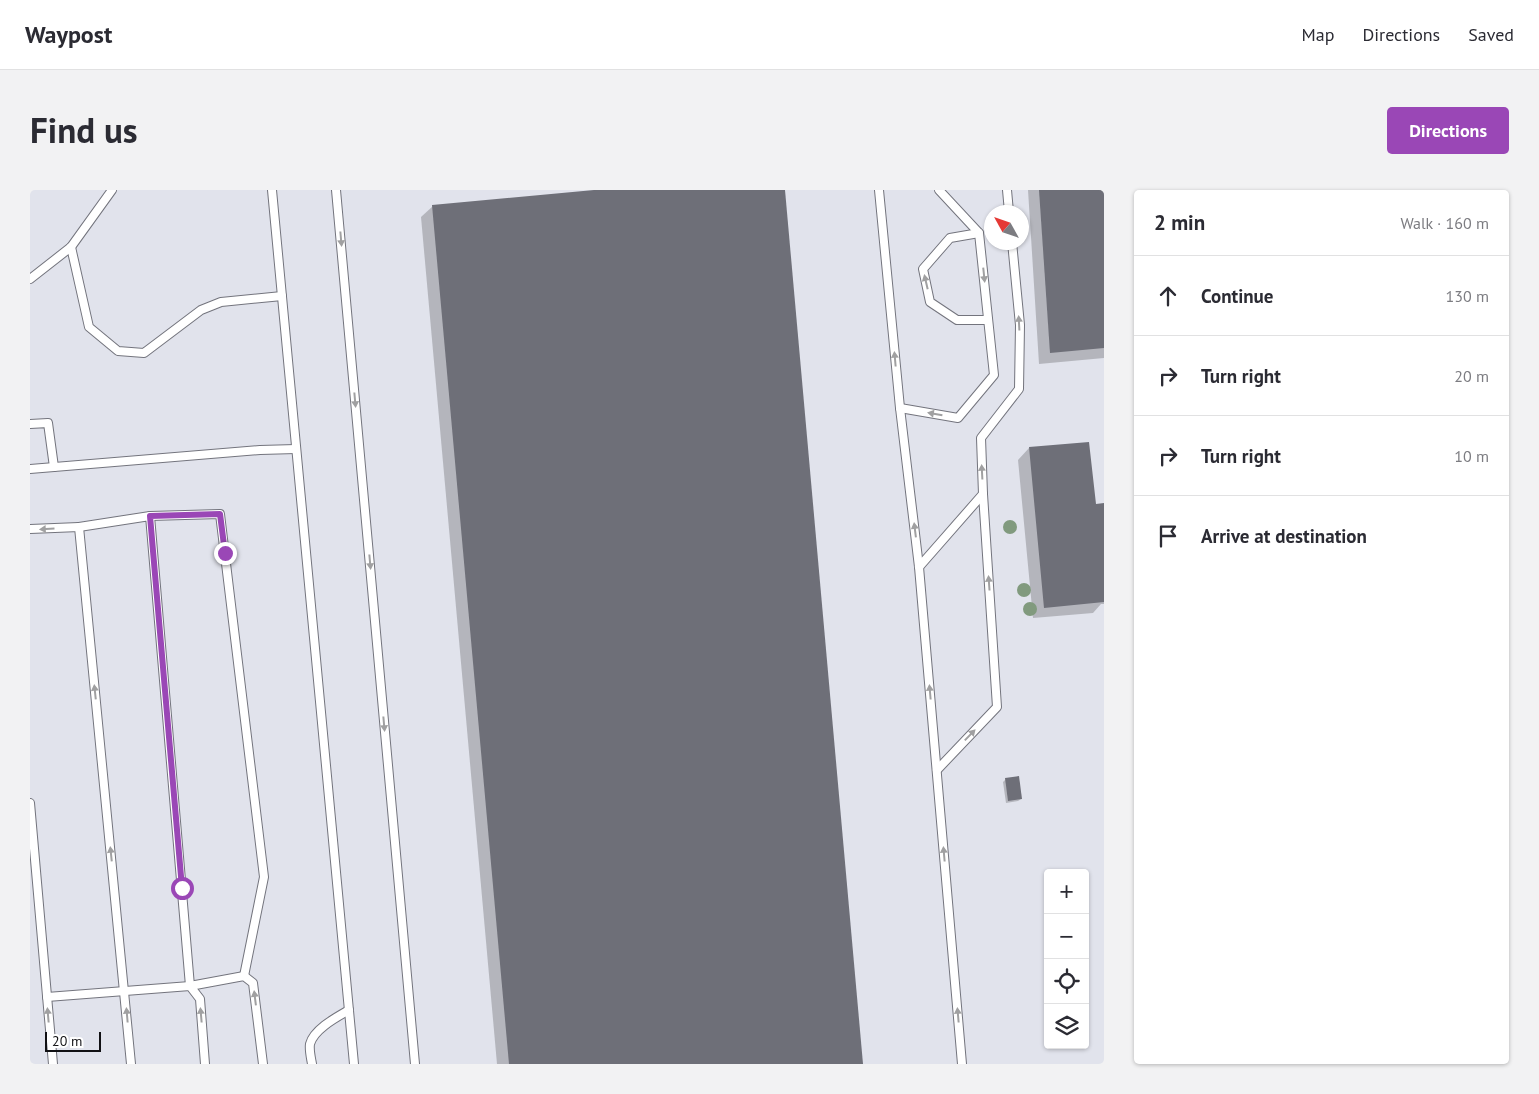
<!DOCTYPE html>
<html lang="en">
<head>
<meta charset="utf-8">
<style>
  body { margin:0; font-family:"PT Sans",sans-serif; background:#f2f2f3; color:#2b2b33 }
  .controls { position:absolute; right:15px; bottom:15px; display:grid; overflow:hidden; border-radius:5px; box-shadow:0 1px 4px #0004 }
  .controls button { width:45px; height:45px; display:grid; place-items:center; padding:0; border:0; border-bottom:1px solid #e1e1e2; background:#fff; color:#2b2b33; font:25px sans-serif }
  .compass { position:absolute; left:954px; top:15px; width:45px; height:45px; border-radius:50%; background:#fff; box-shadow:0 1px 4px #0004; rotate:310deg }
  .scale { position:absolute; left:15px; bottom:12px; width:56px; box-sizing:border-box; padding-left:5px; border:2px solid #111114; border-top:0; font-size:14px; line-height:18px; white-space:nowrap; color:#111114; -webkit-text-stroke:4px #fff; paint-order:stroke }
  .stop { position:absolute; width:15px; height:15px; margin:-11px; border:4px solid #9a47b6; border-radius:50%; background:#fff }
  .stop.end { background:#9a47b6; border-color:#fff; box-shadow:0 1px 5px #0008 }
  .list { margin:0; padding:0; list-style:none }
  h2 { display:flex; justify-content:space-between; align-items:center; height:65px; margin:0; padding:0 20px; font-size:21px }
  h2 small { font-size:16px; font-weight:400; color:#7c7c81 }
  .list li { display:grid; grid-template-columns:32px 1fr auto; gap:15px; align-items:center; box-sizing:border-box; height:80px; padding:0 20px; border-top:1px solid #e1e1e2 }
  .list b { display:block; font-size:19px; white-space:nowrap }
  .list em { font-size:16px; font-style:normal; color:#7c7c81 }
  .icon { flex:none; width:28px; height:28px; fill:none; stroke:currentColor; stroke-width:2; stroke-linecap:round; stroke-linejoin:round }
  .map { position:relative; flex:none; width:1074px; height:874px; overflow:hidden; border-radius:5px }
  header { display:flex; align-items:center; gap:30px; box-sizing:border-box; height:70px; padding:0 25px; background:#fff; border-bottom:1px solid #e1e1e2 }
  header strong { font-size:24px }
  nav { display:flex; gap:28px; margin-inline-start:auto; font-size:18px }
  .intro { display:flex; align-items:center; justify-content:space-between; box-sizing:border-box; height:120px; padding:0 30px }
  h1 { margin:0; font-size:35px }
  .button { padding:12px 22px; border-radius:5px; background:#9a47b6; color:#fff; font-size:18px; font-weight:700 }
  main { display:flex; gap:30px; padding:0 30px }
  aside { flex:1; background:#fff; border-radius:5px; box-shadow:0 1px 4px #0004 }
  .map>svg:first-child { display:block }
</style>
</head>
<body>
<header>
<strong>Waypost</strong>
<nav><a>Map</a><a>Directions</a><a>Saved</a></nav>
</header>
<div class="intro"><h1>Find us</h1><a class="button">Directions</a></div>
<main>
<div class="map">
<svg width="1074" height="874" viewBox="0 0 1074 874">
  <rect width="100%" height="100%" fill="#e1e3ec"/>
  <g fill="#0003">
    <path d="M578,0H753L831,874H467L391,27L403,16Z"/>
    <path d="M998,0H1074V168L1009,174Z"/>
    <path d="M999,258L1065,315L1074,314V414H1071L1063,423L1003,428L988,270Z"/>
    <path d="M976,589L991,609L988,611L976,613L973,592Z"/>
  </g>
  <g fill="#6e6f78">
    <path d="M564,0H755L833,874H479L402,15Z"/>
    <path d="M1009,0H1074V158L1020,163Z"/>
    <path d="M1059,252L1066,314L1074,313V412L1014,418L999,257Z"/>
    <path d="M989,586L992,609L978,611L975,588Z"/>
  </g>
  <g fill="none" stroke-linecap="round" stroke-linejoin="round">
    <g stroke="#73747d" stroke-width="10">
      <g id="lane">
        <path d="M242,0L324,874"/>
        <path d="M306,0L385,874"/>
        <path d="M849,0L870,218L889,377L932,874"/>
        <path d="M977,0L979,22"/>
        <path d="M949,43L920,48L893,79L900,112L927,130H958"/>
        <path d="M41,57L59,137L88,161L114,163L171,120L191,112L252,106"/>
        <path d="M0,89L41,57L82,0"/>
        <path d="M870,218L928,228L964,185L949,43L909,0"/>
        <path d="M0,234L18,233L24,277"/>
        <path d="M0,279L230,260L266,259"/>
        <path d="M120,326L190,324L234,687L214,786"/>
        <path d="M49,337L120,326L160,796L214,786L223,793L233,874"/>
        <path d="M0,339L49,337L101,874"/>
        <path d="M889,377L953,304L951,248L989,199L990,135L982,52"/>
        <path d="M907,580L967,517L953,304"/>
        <path d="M0,613L23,874"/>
        <path d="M17,807L160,796L170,809L175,874"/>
        <path d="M282,874C281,868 279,860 280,854C284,839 307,827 319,820"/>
      </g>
    </g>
    <use href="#lane" stroke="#fff" stroke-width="8"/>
  </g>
  <g fill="#819a7e">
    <circle cx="980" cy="337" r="7"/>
    <circle cx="994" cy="400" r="7"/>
    <circle cx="1000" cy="419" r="7"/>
  </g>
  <defs><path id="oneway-solid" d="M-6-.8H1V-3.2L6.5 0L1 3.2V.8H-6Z" transform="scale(1.25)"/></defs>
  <g fill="#a0a0a1">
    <use href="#oneway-solid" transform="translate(311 49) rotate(85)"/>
    <use href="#oneway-solid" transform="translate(954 85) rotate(84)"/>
    <use href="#oneway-solid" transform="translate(896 92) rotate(-103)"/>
    <use href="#oneway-solid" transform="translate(989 133) rotate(-93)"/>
    <use href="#oneway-solid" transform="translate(865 169) rotate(-95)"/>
    <use href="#oneway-solid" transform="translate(325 210) rotate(85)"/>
    <use href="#oneway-solid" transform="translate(905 224) rotate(-170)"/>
    <use href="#oneway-solid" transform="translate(952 282) rotate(-93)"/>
    <use href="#oneway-solid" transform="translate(17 339) rotate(177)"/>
    <use href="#oneway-solid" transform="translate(885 340) rotate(-97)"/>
    <use href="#oneway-solid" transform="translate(340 372) rotate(85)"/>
    <use href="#oneway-solid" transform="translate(959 393) rotate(-94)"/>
    <use href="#oneway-solid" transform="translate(65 502) rotate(-96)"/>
    <use href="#oneway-solid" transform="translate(900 502) rotate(-95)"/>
    <use href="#oneway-solid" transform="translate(354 534) rotate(85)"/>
    <use href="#oneway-solid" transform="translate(940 545) rotate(-46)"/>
    <use href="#oneway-solid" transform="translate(81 664) rotate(-96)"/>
    <use href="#oneway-solid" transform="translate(914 664) rotate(-95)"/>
    <use href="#oneway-solid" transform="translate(225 808) rotate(-97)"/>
    <use href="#oneway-solid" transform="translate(18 825) rotate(-95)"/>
    <use href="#oneway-solid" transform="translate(97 825) rotate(-95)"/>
    <use href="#oneway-solid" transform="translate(171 825) rotate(-95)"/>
    <use href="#oneway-solid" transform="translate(928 825) rotate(-95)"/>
  </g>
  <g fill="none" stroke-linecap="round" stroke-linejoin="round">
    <path stroke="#9a47b6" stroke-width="6" d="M152,698L120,326L190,324L195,363"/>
  </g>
</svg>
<div class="controls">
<button>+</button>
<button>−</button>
<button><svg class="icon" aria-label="locate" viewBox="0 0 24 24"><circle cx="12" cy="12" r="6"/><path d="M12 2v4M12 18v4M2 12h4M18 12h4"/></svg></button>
<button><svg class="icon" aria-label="layers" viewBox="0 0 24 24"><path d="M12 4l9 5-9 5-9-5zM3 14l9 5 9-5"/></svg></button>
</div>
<svg class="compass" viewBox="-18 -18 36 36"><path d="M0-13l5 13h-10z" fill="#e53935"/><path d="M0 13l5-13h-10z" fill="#7c7c81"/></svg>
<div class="scale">20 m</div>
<div class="stop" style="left:152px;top:698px"></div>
<div class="stop end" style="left:195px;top:363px"></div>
</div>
<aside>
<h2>2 min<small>Walk · 160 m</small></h2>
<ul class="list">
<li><svg class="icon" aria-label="ahead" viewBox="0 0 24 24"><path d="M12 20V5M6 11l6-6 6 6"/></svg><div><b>Continue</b></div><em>130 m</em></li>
<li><svg class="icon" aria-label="right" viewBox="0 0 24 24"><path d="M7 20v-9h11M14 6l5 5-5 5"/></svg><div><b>Turn right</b></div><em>20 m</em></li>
<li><svg class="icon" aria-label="right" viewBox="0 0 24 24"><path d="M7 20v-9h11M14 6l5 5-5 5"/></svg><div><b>Turn right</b></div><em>10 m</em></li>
<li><svg class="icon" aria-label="arrive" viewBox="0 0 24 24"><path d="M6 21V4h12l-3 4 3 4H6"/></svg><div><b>Arrive at destination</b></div></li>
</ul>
</aside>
</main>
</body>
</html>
